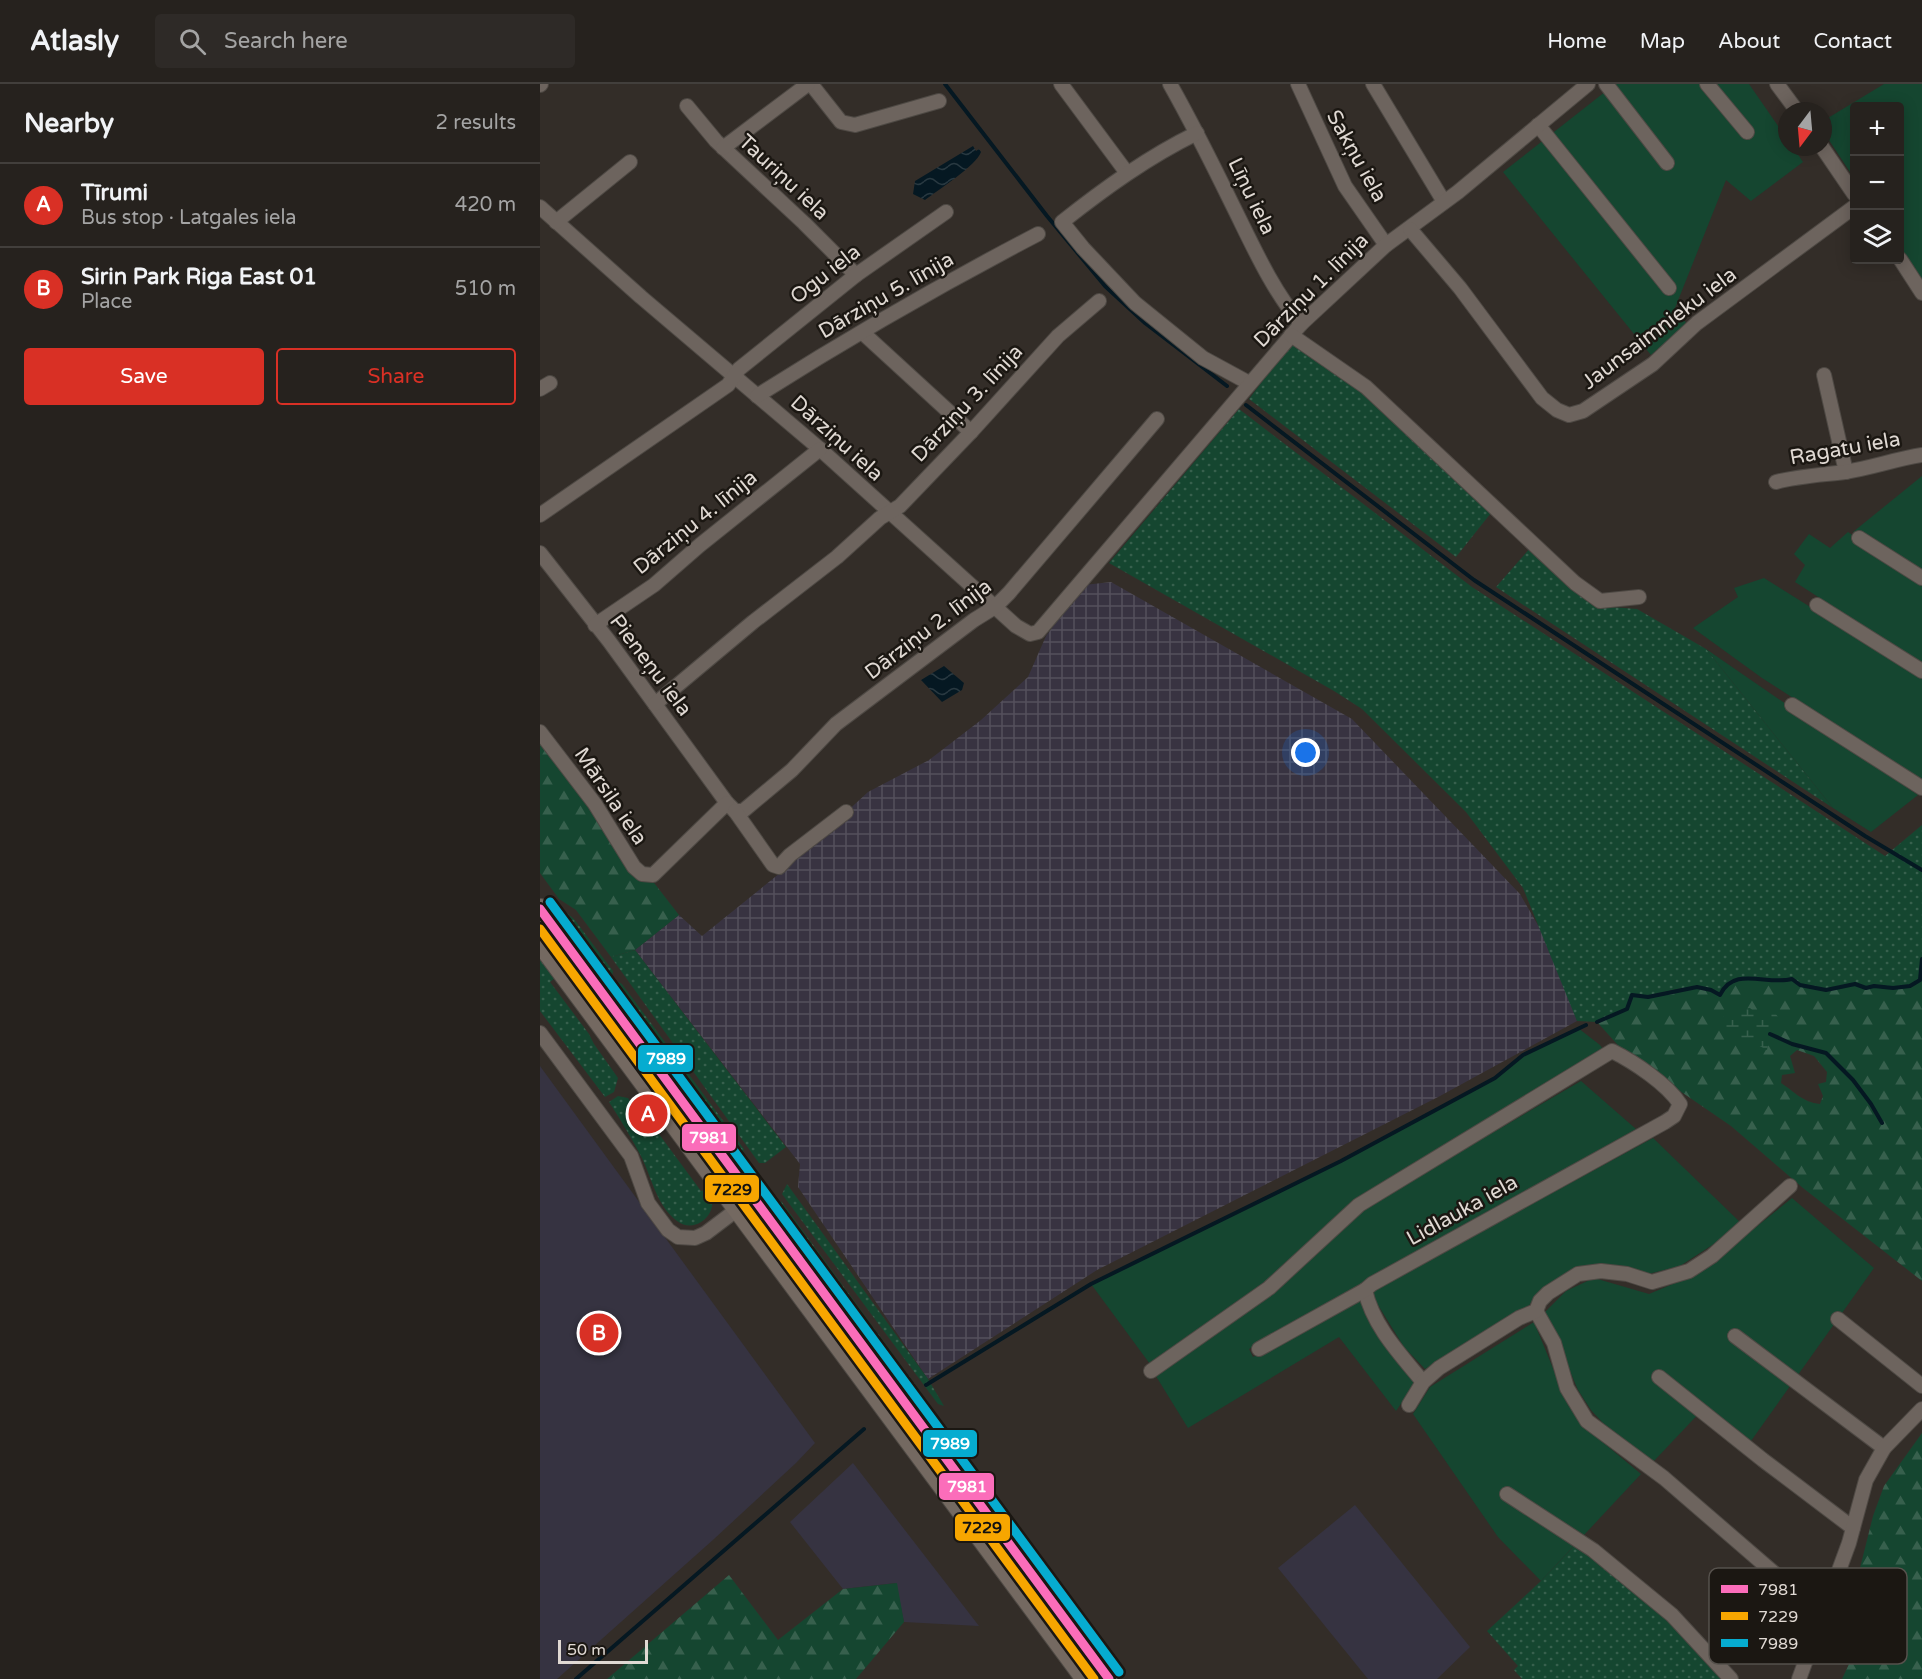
<!DOCTYPE html>
<html lang="en">
<head>
<meta charset="utf-8">
<style>
  body { margin:0; font-family:"Varela Round",sans-serif; background:#2e2a27; color:#f1f3f6 }
  .controls { position:absolute; right:18px; top:18px; display:grid; overflow:hidden; border-radius:6px; box-shadow:0 3px 15px #0003 }
  .controls button { width:54px; height:54px; display:grid; place-items:center; padding:0; border:0; border-bottom:2px solid #423f3c; background:#26221e; color:#f1f3f6; font:30px sans-serif }
  .compass { position:absolute; left:1238px; top:18px; width:54px; height:54px; border-radius:50%; background:#26221e; box-shadow:0 3px 15px #0003; rotate:196deg }
  .scale { position:absolute; left:18px; bottom:15px; width:90px; box-sizing:border-box; padding-left:6px; border:3px solid #e0d9d3; border-top:0; font-size:16px; line-height:21px; white-space:nowrap; color:#e0d9d3; -webkit-text-stroke:4px #1b1712; paint-order:stroke }
  .you { position:absolute; left:766px; top:669px; width:21px; height:21px; margin:-15px; border:4px solid #fff; border-radius:50%; background:#1a73e8; box-shadow:0 0 0 9px #1a73e833 }
  .badge { display:grid; place-items:center; width:39px; height:39px; border-radius:50%; background:#d93025; color:#fff; font-size:20px; font-weight:700 }
  .pin { position:absolute; translate:-50% -50%; border:3px solid #fff; box-shadow:0 2px 6px #0006 }
  .list { margin:0; padding:0; list-style:none }
  h2 { display:flex; justify-content:space-between; align-items:center; height:78px; margin:0; padding:0 24px; font-size:26px }
  h2 small { font-size:20px; font-weight:400; color:#a4a4a4 }
  .list li { display:grid; grid-template-columns:39px 1fr auto; gap:18px; align-items:center; box-sizing:border-box; height:84px; padding:0 24px; border-top:2px solid #423f3c }
  .list b { display:block; font-size:22px; white-space:nowrap }
  .list p { margin:0; font-size:20px; white-space:nowrap; color:#a4a4a4 }
  .list em { font-size:20px; font-style:normal; color:#a4a4a4 }
  .actions { display:flex; gap:12px; padding:18px 24px }
  .actions a { flex:1; padding:14px 0; border:2px solid #d93025; border-radius:6px; text-align:center; font-size:21px; color:#d93025 }
  .actions .main { background:#d93025; color:#fff }
  .icon { flex:none; width:33px; height:33px; fill:none; stroke:currentColor; stroke-width:2; stroke-linecap:round; stroke-linejoin:round }
  .map { position:relative; flex:none; width:1382px; height:1595px; overflow:hidden }
  header { display:flex; align-items:center; gap:36px; box-sizing:border-box; height:84px; padding:0 30px; background:#26221e; border-bottom:2px solid #423f3c }
  header strong { font-size:28px }
  nav { display:flex; gap:33px; margin-inline-start:auto; font-size:21px }
  .search { width:420px; height:54px; background:#2e2a27; display:flex; align-items:center; gap:15px; box-sizing:border-box; padding:0 21px; border-radius:6px; color:#a4a4a4; font-size:22px }
  main { display:flex }
  aside { flex:1; background:#26221e }
  .map>svg:first-child { display:block }
</style>
</head>
<body>
<header>
<strong>Atlasly</strong>
<div class="search"><svg class="icon" aria-label="search" viewBox="0 0 24 24"><circle cx="10" cy="10" r="6"/><path d="M15 15l6 6"/></svg>Search here</div>
<nav><a>Home</a><a>Map</a><a>About</a><a>Contact</a></nav>
</header>
<main>
<aside>
<h2>Nearby<small>2 results</small></h2>
<ul class="list">
<li><span class="badge">A</span><div><b>Tīrumi</b><p>Bus stop · Latgales iela</p></div><em>420 m</em></li>
<li><span class="badge">B</span><div><b>Sirin Park Riga East 01</b><p>Place</p></div><em>510 m</em></li>
</ul>
<div class="actions"><a class="main">Save</a><a>Share</a></div>
</aside>
<div class="map">
<svg width="1382" height="1595" viewBox="0 0 1382 1595">
  <defs>
    <pattern id="industrial-grid" width="8" height="8" patternUnits="userSpaceOnUse" patternTransform="scale(1.5)"><rect width="8" height="8" fill="#383341"/><path d="M0 4h8M4 0v8" fill="none" stroke="#54505c"/></pattern>
    <pattern id="grass-dots" width="8" height="8" patternUnits="userSpaceOnUse" patternTransform="scale(1.5)"><rect width="8" height="8" fill="#154630"/><path d="M2 2h.1M6 6h.1" fill="none" stroke="#37604d" stroke-width="1.8" stroke-linecap="round"/></pattern>
    <pattern id="forest-firs" width="22" height="20" patternUnits="userSpaceOnUse" patternTransform="scale(1.5)"><rect width="22" height="20" fill="#154630"/><path d="M5 1l3.5 6h-7zM16 11l3.5 6h-7z" fill="#37604d"/></pattern>
    <pattern id="wetland-marsh" width="20" height="14" patternUnits="userSpaceOnUse" patternTransform="scale(1.5)"><rect width="20" height="14" fill="#154630"/><path d="M1 5h8M5 5V1M11 12h8M15 12V8" fill="none" stroke="#37604d"/></pattern>
    <pattern id="water-waves" width="16" height="10" patternUnits="userSpaceOnUse" patternTransform="scale(1.5)"><rect width="16" height="10" fill="#051822"/><path d="M0 5q4-4 8 0t8 0" fill="none" stroke="#293941"/></pattern>
  </defs>
  <rect width="100%" height="100%" fill="#332d28"/>
  <g fill="#363341">
    <path d="M0,982L275,1359L256,1379L174,1455L17,1595H0Z"/>
    <path d="M313,1379L439,1542L364,1538L356,1499L303,1505L250,1438Z"/>
    <path d="M815,1421L930,1563L897,1595H828L738,1484Z"/>
  </g>
  <path fill="url(#industrial-grid)" d="M571,498L812,635L980,810L1018,876L1037,937L900,1012L557,1186L388,1295L258,1103L260,1080L95,866L139,831L162,852L240,789L328,708L389,676L441,636L488,593L506,552L544,501Z"/>
  <g fill="url(#grass-dots)">
    <path d="M751,259L821,307L951,429L916,473L709,315Z"/>
    <path d="M699,325L932,503L1345,772L1382,741V875L1380,879L1382,887L1380,896L1370,902L1353,904L1334,902L1326,904L1315,900L1286,906L1260,901L1252,895L1242,898L1203,893L1180,911C1175,909 1172,906 1167,905C1143,899 1112,912 1088,919L1087,925L1057,938L1037,937L983,804L926,728L822,625L794,607L569,479Z"/>
    <path d="M991,463L1058,522L1097,525L1166,565L1293,724L956,503Z"/>
    <path d="M16,820L34,835L73,887L72,893L67,898Z"/>
    <path d="M95,866L246,1063L225,1079H219L71,873Z"/>
    <path d="M0,873L15,894L10,898L49,950L54,960L78,994L74,1008L65,1013L0,927Z"/>
    <path d="M79,898L82,900L204,1065L203,1069L201,1071L119,959L85,923L71,904Z"/>
    <path d="M78,1012L88,1014L98,1028L102,1027L161,1107L168,1105C183,1126 157,1152 137,1137C117,1122 112,1095 102,1074C92,1055 81,1036 69,1018Z"/>
    <path d="M247,1100L388,1295L404,1322L398,1320L242,1110Z"/>
    <path d="M241,1117L388,1318L381,1317L243,1128L241,1123Z"/>
    <path d="M1035,1461L1132,1537L1186,1595H982L974,1586L978,1582L947,1547L1001,1497Z"/>
  </g>
  <g fill="url(#forest-firs)" fill-rule="evenodd">
    <path d="M0,652L139,831L95,866L71,873L36,826L19,815L0,789Z"/>
    <path d="M1382,875V1197L1263,1104L1191,1042L1086,970L1057,938L1087,925L1092,911L1108,913L1157,903L1171,906L1179,911C1197,880 1226,902 1252,895L1260,901L1286,906L1315,900L1326,904L1334,902L1353,904L1369,902L1380,896ZM1257,966L1274,972L1287,988L1286,998L1278,1000L1283,1012L1280,1020C1262,1018 1255,1008 1241,999L1242,991L1255,989L1250,972Z"/>
    <path d="M1382,1349V1595H1302L1316,1565L1298,1554L1316,1500L1333,1432L1344,1402Z"/>
    <path d="M189,1491L238,1556L303,1505L357,1499L364,1538L316,1595H67Z"/>
  </g>
  <path fill="url(#wetland-marsh)" d="M1210,924L1221,934L1234,928L1244,940L1230,950L1227,966L1214,959L1205,962L1189,953L1180,943L1181,934L1195,926Z"/>
  <g fill="#154630">
    <path d="M1075,0H1209L1247,55V63H1253L1263,78L1211,117L1186,96L1135,224L1147,240L1111,271L963,88Z"/>
    <path d="M1344,0H1382V196L1360,162V22H1314V94L1283,47V37Z"/>
    <path d="M1382,392V491L1313,448Z"/>
    <path d="M1308,448L1382,499V580L1255,498L1265,481L1254,470L1269,450L1290,464Z"/>
    <path d="M1224,494L1382,593V697L1222,594L1153,544L1198,513L1194,504Z"/>
    <path d="M1166,565L1378,711L1331,748L1293,724Z"/>
    <path d="M1038,944L1060,961L1065,968L917,1053L806,1127L748,1181L610,1280L551,1200L801,1077L955,994L983,971Z"/>
    <path d="M1041,997L1096,1045L709,1265L713,1273L821,1215L870,1289L875,1299L856,1327L799,1253L648,1344L614,1289L726,1213L763,1182L796,1147L829,1121Z"/>
    <path d="M1113,1054L1203,1141L1140,1182L1108,1190L1080,1181L1041,1182L999,1208L984,1228L885,1285L864,1263L830,1208Z"/>
    <path d="M1252,1114L1334,1184L1211,1357L1165,1323L1113,1378L1063,1339L1051,1326L1038,1306L1005,1228L1026,1207L1054,1194L1109,1210L1159,1189Z"/>
    <path d="M994,1238L1028,1321L1054,1351L1101,1390L1001,1497L958,1453L873,1330L890,1303Z"/>
  </g>
  <g fill="url(#water-waves)">
    <path d="M433,62L436,67L439,65L441,68C436,82 398,106 385,116L373,110L375,97Z"/>
    <path d="M404,582L424,599L422,606L402,618L381,596Z"/>
  </g>
  <g fill="none" stroke-linecap="round" stroke-linejoin="round">
    <g stroke="#051822" stroke-width="4">
      <path d="M405,0L507,132L565,202L605,239L687,302"/>
      <path d="M706,321L934,496L1325,752L1382,786"/>
      <path d="M1057,938L1087,925L1092,911L1108,913L1157,903L1171,906L1180,911C1194,881 1227,902 1252,895L1260,901L1286,906L1315,900L1326,904L1334,902L1353,904L1370,902L1380,896L1382,875"/>
      <path d="M1230,950L1252,960L1286,969L1313,996L1331,1020L1342,1039"/>
      <path d="M386,1301L551,1200L801,1077L955,994L983,971L1046,941"/>
      <path d="M36,1595L324,1345"/>
    </g>
    <g stroke="#4e4944" stroke-width="16">
      <g id="minor">
        <path d="M271,0L301,38L315,41L399,17"/>
        <path d="M521,0L587,89"/>
        <path d="M630,0C652,39 672,79 692,120C713,162 731,204 761,240"/>
        <path d="M758,0L805,102L846,161"/>
        <path d="M833,0L904,118"/>
        <path d="M1066,0L1127,79"/>
        <path d="M1167,0L1207,48"/>
        <path d="M1237,0L1257,27"/>
        <path d="M0,1L1,0"/>
        <path d="M147,22L176,57L264,139L316,191"/>
        <path d="M998,41L1129,204"/>
        <path d="M657,49C608,73 565,104 522,138L543,164L595,219L663,274L709,299"/>
        <path d="M1282,63L1314,110"/>
        <path d="M183,64L268,0"/>
        <path d="M0,123L101,213L280,365L455,523L476,542L490,550L498,548L761,240L846,161L918,108L1048,0"/>
        <path d="M16,138L90,78"/>
        <path d="M870,145L920,204L1002,314L1017,326L1029,331L1043,327L1113,280L1157,239L1314,123"/>
        <path d="M1360,175L1382,209"/>
        <path d="M323,249L431,348"/>
        <path d="M751,251L826,303L1035,499L1060,517L1099,513"/>
        <path d="M1284,291L1306,388"/>
        <path d="M0,305L10,299"/>
        <path d="M217,312C308,254 402,200 498,150"/>
        <path d="M1236,398C1259,392 1281,391 1305,388C1331,384 1356,375 1382,371"/>
        <path d="M0,431L188,301L199,285L316,191L406,128"/>
        <path d="M1319,454L1382,494"/>
        <path d="M0,469L69,557L187,719L195,727H203L252,686L296,640L434,536L455,523L469,509L617,335"/>
        <path d="M1277,521L1382,587"/>
        <path d="M55,541L114,501L160,461L280,365"/>
        <path d="M115,620L213,538L297,473L340,434L360,422L431,348L518,252L559,217"/>
        <path d="M1252,621L1382,704"/>
        <path d="M0,648L55,720L94,783L102,790L113,791L187,719"/>
        <path d="M195,727L233,781L239,783L250,771L306,728"/>
        <path d="M0,949L91,1072L108,1119L128,1146L138,1153L155,1154L166,1149L199,1124"/>
        <path d="M825,1206C833,1242 860,1270 883,1298"/>
        <path d="M996,1227L1014,1259L1027,1304L1047,1337L1124,1394L1263,1514L1285,1528"/>
        <path d="M1298,1235L1382,1302"/>
        <path d="M1195,1252L1344,1364"/>
        <path d="M611,1287L729,1204L819,1121L1072,967C1094,978 1127,1000 1140,1020L1134,1032L1125,1038L832,1200L825,1206L719,1265"/>
        <path d="M1119,1293L1223,1376L1313,1444"/>
        <path d="M869,1321L883,1298L899,1284L979,1234L996,1227L1000,1217L1008,1209L1038,1190L1061,1187L1087,1190L1112,1198L1149,1187L1172,1172L1250,1102"/>
        <path d="M967,1410L1053,1466L1132,1531L1191,1595"/>
        <path d="M1259,1595L1309,1459L1326,1396L1344,1364L1382,1325"/>
      </g>
    </g>
    <g stroke="#4e4944" stroke-width="22">
      <g id="highway">
        <path d="M0,825L569,1595"/>
        <path d="M0,858L546,1595"/>
      </g>
    </g>
    <use href="#minor" stroke="#6d645e" stroke-width="14"/>
    <use href="#highway" stroke="#746961" stroke-width="20"/>
    <g stroke="#1b1712" stroke-width="14">
      <path id="bus-1" d="M0,825L569,1595"/>
    </g>
    <g stroke="#1b1712" stroke-width="14">
      <path id="bus-2" d="M0,845L554,1595"/>
    </g>
    <g stroke="#1b1712" stroke-width="14">
      <path id="bus-3" d="M10,818L579,1588"/>
    </g>
    <use href="#bus-1" stroke="#fb6dba" stroke-width="9"/>
    <use href="#bus-2" stroke="#f7a600" stroke-width="9"/>
    <use href="#bus-3" stroke="#06acd0" stroke-width="9"/>
  </g>
  <g text-anchor="middle" stroke-width="5" stroke-linejoin="round" paint-order="stroke">
    <g font-size="21" fill="#e0d9d3" stroke="#1b1712">
      <text transform="translate(817 72) rotate(61)" y="7">Sakņu iela</text>
      <text transform="translate(244 93) rotate(43)" y="7">Tauriņu iela</text>
      <text transform="translate(712 112) rotate(64)" y="7">Līņu iela</text>
      <text transform="translate(285 190) rotate(-38)" y="7">Ogu iela</text>
      <text transform="translate(771 206) rotate(-45)" y="7">Dārziņu 1. līnija</text>
      <text transform="translate(346 211) rotate(-30)" y="7">Dārziņu 5. līnija</text>
      <text transform="translate(1119 244) rotate(-37)" y="7">Jaunsaimnieku iela</text>
      <text transform="translate(427 319) rotate(-47)" y="7">Dārziņu 3. līnija</text>
      <text transform="translate(297 354) rotate(42)" y="7">Dārziņu iela</text>
      <text transform="translate(1305 364) rotate(-10)" y="7">Ragatu iela</text>
      <text transform="translate(155 438) rotate(-39)" y="7">Dārziņu 4. līnija</text>
      <text transform="translate(388 545) rotate(-37)" y="7">Dārziņu 2. līnija</text>
      <text transform="translate(111 581) rotate(53)" y="7">Pieneņu iela</text>
      <text transform="translate(71 712) rotate(56)" y="7">Mārsila iela</text>
      <text transform="translate(922 1126) rotate(-29)" y="7">Lidlauka iela</text>
    </g>
  </g>
  <rect x="1169" y="1484" width="198" height="96" rx="9" fill="#1b1712" stroke="#56514c" stroke-width="1.5"/>
  <rect x="1181" y="1501" width="27" height="8" fill="#fb6dba"/>
  <rect x="1181" y="1528" width="27" height="8" fill="#f7a600"/>
  <rect x="1181" y="1555" width="27" height="8" fill="#06acd0"/>
  <g font-size="16" fill="#e0d9d3">
    <text x="1218" y="1511">7981</text>
    <text x="1218" y="1538">7229</text>
    <text x="1218" y="1565">7989</text>
  </g>
  <g stroke="#1b1712" stroke-width="2">
    <rect x="97" y="960" width="57" height="29" rx="6" fill="#06acd0"/>
    <rect x="141" y="1039" width="56" height="29" rx="6" fill="#fb6dba"/>
    <rect x="164" y="1090" width="56" height="29" rx="6" fill="#f7a600"/>
    <rect x="382" y="1345" width="56" height="29" rx="6" fill="#06acd0"/>
    <rect x="398" y="1388" width="57" height="29" rx="6" fill="#fb6dba"/>
    <rect x="414" y="1429" width="57" height="29" rx="6" fill="#f7a600"/>
  </g>
  <g font-size="16" text-anchor="middle" font-weight="bold" fill="#fff">
    <text x="126" y="980">7989</text>
    <text x="169" y="1059">7981</text>
    <text x="410" y="1365">7989</text>
    <text x="427" y="1408">7981</text>
  </g>
  <g font-size="16" text-anchor="middle" font-weight="bold" fill="#111">
    <text x="192" y="1111">7229</text>
    <text x="442" y="1449">7229</text>
  </g>
</svg>
<div class="controls">
<button>+</button>
<button>−</button>
<button><svg class="icon" aria-label="layers" viewBox="0 0 24 24"><path d="M12 4l9 5-9 5-9-5zM3 14l9 5 9-5"/></svg></button>
</div>
<svg class="compass" viewBox="-18 -18 36 36"><path d="M0-13l5 13h-10z" fill="#e53935"/><path d="M0 13l5-13h-10z" fill="#a4a4a4"/></svg>
<div class="scale">50 m</div>
<div class="you"></div>
<div class="pin badge" style="left:108px;top:1030px">A</div>
<div class="pin badge" style="left:59px;top:1249px">B</div>
</div>
</main>
</body>
</html>
